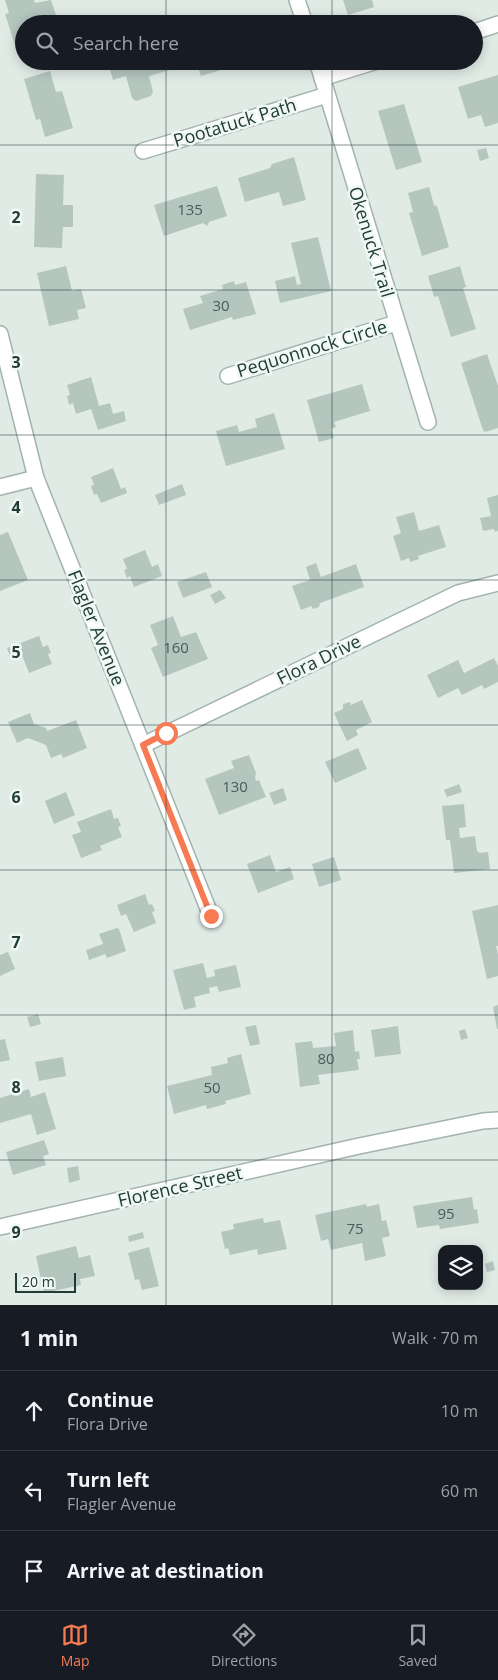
<!DOCTYPE html>
<html lang="en">
<head>
<meta charset="utf-8">
<style>
  body { margin:0; font-family:"Open Sans",sans-serif; background:#20242c; color:#f1f3f6 }
  .controls { position:absolute; right:15px; bottom:15px; display:grid; overflow:hidden; border-radius:10px; box-shadow:0 2px 12px #0003 }
  .controls button { width:45px; height:45px; display:grid; place-items:center; padding:0; border:0; border-bottom:1px solid #363941; background:#171b24; color:#f1f3f6; font:25px sans-serif }
  .scale { position:absolute; left:15px; bottom:12px; width:61px; box-sizing:border-box; padding-left:5px; border:2px solid #203c35; border-top:0; font-size:14px; line-height:18px; white-space:nowrap; color:#203c35; -webkit-text-stroke:4px #f0f8f4; paint-order:stroke }
  .stop { position:absolute; width:15px; height:15px; margin:-11px; border:4px solid #f67b53; border-radius:50%; background:#fff }
  .stop.end { background:#f67b53; border-color:#fff; box-shadow:0 1px 5px #0008 }
  .list { margin:0; padding:0; list-style:none }
  h2 { display:flex; justify-content:space-between; align-items:center; height:65px; margin:0; padding:0 20px; font-size:21px }
  h2 small { font-size:16px; font-weight:400; color:#9ea1a6 }
  .list li { display:grid; grid-template-columns:32px 1fr auto; gap:15px; align-items:center; box-sizing:border-box; height:80px; padding:0 20px; border-top:1px solid #363941 }
  .list b { display:block; font-size:19px; white-space:nowrap }
  .list p { margin:0; font-size:16px; white-space:nowrap; color:#9ea1a6 }
  .list em { font-size:16px; font-style:normal; color:#9ea1a6 }
  .icon { flex:none; width:28px; height:28px; fill:none; stroke:currentColor; stroke-width:2; stroke-linecap:round; stroke-linejoin:round }
  .map { position:relative; flex:none; width:498px; height:1305px; overflow:hidden }
  .search { position:absolute; background:#171b24; box-shadow:0 2px 12px #0003; left:15px; right:15px; top:15px; height:55px; display:flex; align-items:center; gap:12px; box-sizing:border-box; padding:0 18px; border-radius:28px; color:#9ea1a6; font-size:19px }
  .sheet { height:305px; background:#171b24 }
  nav { display:flex; justify-content:space-around; align-items:center; box-sizing:border-box; height:70px; border-top:1px solid #363941; background:#171b24; font-size:14px; color:#9ea1a6 }
  nav a { display:grid; justify-items:center; gap:2px }
  nav .on { color:#f67b53 }
  .map>svg:first-child { display:block }
</style>
</head>
<body>
<div class="map">
<svg width="498" height="1305" viewBox="0 0 498 1305">
  <rect width="100%" height="100%" fill="#e0ebe6"/>
  <g fill="#b5c6bf">
    <path d="M5,0H34L35,3L51,0L57,18L45,21V24H24V42L15,45L5,14L9,13Z"/>
    <path d="M343,0H372L374,7L348,15Z"/>
    <path d="M250,16L252,24H224V23Z"/>
    <path d="M112,61H171L173,69L149,76L153,92L151,96L136,101L132,98L126,76L113,80L108,62Z"/>
    <path d="M196,61H247V62L201,76Z"/>
    <path d="M50,71L56,92L62,91L73,128L45,137L40,119L36,120L24,79Z"/>
    <path d="M498,75V123L485,127L481,115L468,119L458,87Z"/>
    <path d="M404,104L422,162L396,170L378,111Z"/>
    <path d="M486,148L489,158L480,161L477,150Z"/>
    <path d="M294,157L306,200L283,206L279,192L245,202L238,178L270,168L272,164Z"/>
    <path d="M36,174L64,175L63,205H73V227H63L62,248L34,247Z"/>
    <path d="M217,186L227,216L209,222L207,226L203,223L164,236L154,205Z"/>
    <path d="M429,187L434,205L437,206L449,247L422,256L409,213L413,212L408,193Z"/>
    <path d="M318,237L331,291L280,303L275,281L295,276L297,285L301,284L291,243Z"/>
    <path d="M66,266L72,291L81,289L86,308L77,310L79,319L49,326L37,273Z"/>
    <path d="M460,266L466,287L463,288L476,329L451,337L438,296L434,297L428,276Z"/>
    <path d="M234,281L235,285L246,282L256,314L233,320L232,317L190,330L183,309L203,303L200,296L223,289L222,285Z"/>
    <path d="M487,354L498,386V428L485,432L483,430L461,363Z"/>
    <path d="M91,377L99,406L110,403L113,414L124,411L126,421L98,430L91,409L76,414L73,403L69,405L67,396L70,395L67,385Z"/>
    <path d="M362,384L370,411L334,422L336,427L331,429L334,438L319,442L307,400Z"/>
    <path d="M274,413L285,449L226,466L216,431L237,425L239,432L257,427L255,419Z"/>
    <path d="M113,468L121,489L125,487L127,493L101,503L97,494L94,495L91,486L94,485L91,477Z"/>
    <path d="M182,484L186,495L159,505L155,495Z"/>
    <path d="M498,495V531L495,532L494,529L483,531L480,518L491,516L487,498Z"/>
    <path d="M414,512L419,531L439,525L446,547L418,556L419,559L410,562L409,558L401,561L393,536L401,533L396,517Z"/>
    <path d="M8,532L28,580L0,591V535Z"/>
    <path d="M145,550L152,567L158,564L162,576L134,587L130,576L127,578L124,570L127,569L123,559Z"/>
    <path d="M316,563L321,577L356,564L364,587L320,603L319,607L313,609L311,606L301,610L292,586L310,580L306,567Z"/>
    <path d="M206,572L212,587L183,598L177,582Z"/>
    <path d="M220,590L226,598L215,604L210,595Z"/>
    <path d="M173,616L181,637L196,632L208,659L163,677L151,648L158,645L150,625Z"/>
    <path d="M39,636L43,647L48,645L51,653L48,654L52,664L29,673L22,655L11,659L7,648Z"/>
    <path d="M494,658L498,666V682L484,689L482,685L462,695L458,688L438,698L427,675L458,660L464,673Z"/>
    <path d="M362,700L372,722L356,730L358,735L347,741L334,713L343,709V704L350,702L351,705Z"/>
    <path d="M30,713L34,724L46,728L47,731L76,720L87,748L63,758L61,754L51,758L46,745L28,738L17,743L8,722Z"/>
    <path d="M358,748L367,769L335,783L325,762Z"/>
    <path d="M249,755L256,773L255,777L256,781L259,780L266,797L219,815L205,779L234,768L231,761Z"/>
    <path d="M459,784L462,792L447,797L444,790Z"/>
    <path d="M283,788L287,800L274,805L269,793Z"/>
    <path d="M66,792L75,815L54,824L45,801Z"/>
    <path d="M464,804L466,827L459,828L460,838L475,836L477,851L480,853L488,852L490,869L454,873L450,840H446L442,806Z"/>
    <path d="M111,809L114,819L118,818L121,826L118,827L122,837L100,846L102,850L81,858L72,835L81,832L77,822Z"/>
    <path d="M270,855L276,872L290,867L294,879L258,893L247,864Z"/>
    <path d="M334,857L341,880L319,887L312,864Z"/>
    <path d="M145,894L149,905L152,904L155,911L152,912L156,923L134,932L126,914L121,916L117,905Z"/>
    <path d="M498,905V946H496L498,955V976L487,979L472,911Z"/>
    <path d="M117,928L119,929L126,951L107,958L105,954L89,960L86,950L103,944L99,934Z"/>
    <path d="M8,952L15,969L0,976V955Z"/>
    <path d="M203,963L207,978L215,976L214,970L236,965L241,987L219,992L217,986L209,988L210,993L194,997L196,1007L184,1010L173,970Z"/>
    <path d="M498,1005V1029H497L493,1007Z"/>
    <path d="M38,1014L41,1024L30,1027L27,1017Z"/>
    <path d="M256,1025L260,1044L250,1046L245,1027Z"/>
    <path d="M398,1026L401,1054L375,1057L371,1030Z"/>
    <path d="M465,1029L468,1038L461,1040L459,1031Z"/>
    <path d="M353,1030L355,1052L359,1051L360,1059H357L359,1070L318,1075L320,1084L300,1087L295,1043L312,1041L313,1048L336,1046L334,1033Z"/>
    <path d="M5,1039L10,1060L0,1062V1040Z"/>
    <path d="M241,1054L251,1094L225,1101L226,1104L207,1109L206,1105L174,1114L167,1086L212,1075L211,1067L228,1063L227,1058Z"/>
    <path d="M63,1057L66,1076L39,1081L35,1062Z"/>
    <path d="M29,1089L31,1097L45,1092L56,1129L37,1135L31,1114L0,1123V1098Z"/>
    <path d="M44,1140L49,1154L43,1156L46,1165L13,1175L6,1152Z"/>
    <path d="M78,1166L80,1180L69,1183L67,1168Z"/>
    <path d="M472,1197L474,1210L477,1209L479,1223L440,1229L439,1225L417,1228L413,1206Z"/>
    <path d="M366,1204L367,1207L379,1204L382,1221L386,1220L390,1236L382,1238L386,1256L365,1261L362,1243L331,1250L328,1239L321,1241L315,1215Z"/>
    <path d="M263,1218L264,1223L280,1220L287,1249L258,1255L257,1249L230,1255L228,1248L225,1249L221,1232L234,1229L233,1224Z"/>
    <path d="M143,1232L144,1238L129,1242L128,1236Z"/>
    <path d="M76,1246L79,1258L90,1255L95,1276L80,1279L81,1285L44,1293L36,1256Z"/>
    <path d="M149,1247L159,1286L142,1290L139,1279L135,1280L128,1253Z"/>
    <path d="M493,1261L495,1270L487,1272L485,1264Z"/>
  </g>
  <g fill="none" stroke-linecap="round" stroke-linejoin="round">
    <g stroke="#a3b3ad" stroke-width="18">
      <g id="street">
        <path d="M297,0L305,24"/>
        <path d="M474,32L498,24"/>
        <path d="M317,61L428,422"/>
        <path d="M322,78L377,61"/>
        <path d="M143,151L327,95"/>
        <path d="M0,334L36,478L211,916"/>
        <path d="M228,376L396,323"/>
        <path d="M0,487L36,478"/>
        <path d="M143,745L458,593L498,583"/>
        <path d="M0,1227L359,1146L483,1121L498,1120"/>
      </g>
    </g>
    <use href="#street" stroke="#fff" stroke-width="15"/>
  </g>
  <g fill="none" stroke-linecap="round" stroke-linejoin="round">
    <path stroke="#f67b53" stroke-width="6" d="M166,733L143,745L211,916"/>
  </g>
  <path fill="none" stroke="#203c35" stroke-width="1" stroke-opacity="0.55" d="M166,0V24M332,0V24M166,61V1305M332,61V1305M0,145H498M0,290H498M0,435H498M0,580H498M0,725H498M0,870H498M0,1015H498M0,1160H498"/>
  <g text-anchor="middle" stroke-width="5" stroke-linejoin="round" paint-order="stroke">
    <g font-size="15" fill="#455e58">
      <text x="190" y="215">135</text>
      <text x="221" y="311">30</text>
      <text x="176" y="653">160</text>
      <text x="235" y="792">130</text>
      <text x="326" y="1064">80</text>
      <text x="212" y="1093">50</text>
      <text x="446" y="1219">95</text>
      <text x="355" y="1234">75</text>
    </g>
    <g font-size="18" fill="#203c35" stroke="#f0f8f4">
      <text transform="translate(235 123) rotate(-17)" y="6">Pootatuck Path</text>
      <text transform="translate(371 242) rotate(73)" y="6">Okenuck Trail</text>
      <text transform="translate(312 349) rotate(-17)" y="6">Pequonnock Circle</text>
      <text transform="translate(96 628) rotate(68)" y="6">Flagler Avenue</text>
      <text transform="translate(319 660) rotate(-26)" y="6">Flora Drive</text>
      <text transform="translate(180 1187) rotate(-13)" y="6">Florence Street</text>
    </g>
  </g>
  <g font-size="16" text-anchor="middle" font-weight="bold" fill="#203c35" stroke="#f0f8f4" stroke-width="5" stroke-linejoin="round" paint-order="stroke">
    <text x="16" y="223">2</text>
    <text x="16" y="368">3</text>
    <text x="16" y="513">4</text>
    <text x="16" y="658">5</text>
    <text x="16" y="803">6</text>
    <text x="16" y="948">7</text>
    <text x="16" y="1093">8</text>
    <text x="16" y="1238">9</text>
  </g>
</svg>
<div class="controls">
<button><svg class="icon" aria-label="layers" viewBox="0 0 24 24"><path d="M12 4l9 5-9 5-9-5zM3 14l9 5 9-5"/></svg></button>
</div>
<div class="scale">20 m</div>
<div class="stop" style="left:166px;top:733px"></div>
<div class="stop end" style="left:211px;top:916px"></div>
<div class="search"><svg class="icon" aria-label="search" viewBox="0 0 24 24"><circle cx="10" cy="10" r="6"/><path d="M15 15l6 6"/></svg>Search here</div>
</div>
<section class="sheet">
<h2>1 min<small>Walk · 70 m</small></h2>
<ul class="list">
<li><svg class="icon" aria-label="ahead" viewBox="0 0 24 24"><path d="M12 20V5M6 11l6-6 6 6"/></svg><div><b>Continue</b><p>Flora Drive</p></div><em>10 m</em></li>
<li><svg class="icon" aria-label="left" viewBox="0 0 24 24"><path d="M17 20v-9H6M10 6l-5 5 5 5"/></svg><div><b>Turn left</b><p>Flagler Avenue</p></div><em>60 m</em></li>
<li><svg class="icon" aria-label="arrive" viewBox="0 0 24 24"><path d="M6 21V4h12l-3 4 3 4H6"/></svg><div><b>Arrive at destination</b></div></li>
</ul>
</section>
<nav>
<a class="on"><svg class="icon" aria-label="map" viewBox="0 0 24 24"><path d="M3 6l6-2 6 2 6-2v14l-6 2-6-2-6 2zM9 4v14M15 6v14"/></svg>Map</a>
<a><svg class="icon" aria-label="directions" viewBox="0 0 24 24"><path d="M12 3l9 9-9 9-9-9zM9 14v-3h6M13 9l2 2-2 2"/></svg>Directions</a>
<a><svg class="icon" aria-label="saved" viewBox="0 0 24 24"><path d="M7 4h10v16l-5-4-5 4z"/></svg>Saved</a>
</nav>
</body>
</html>
